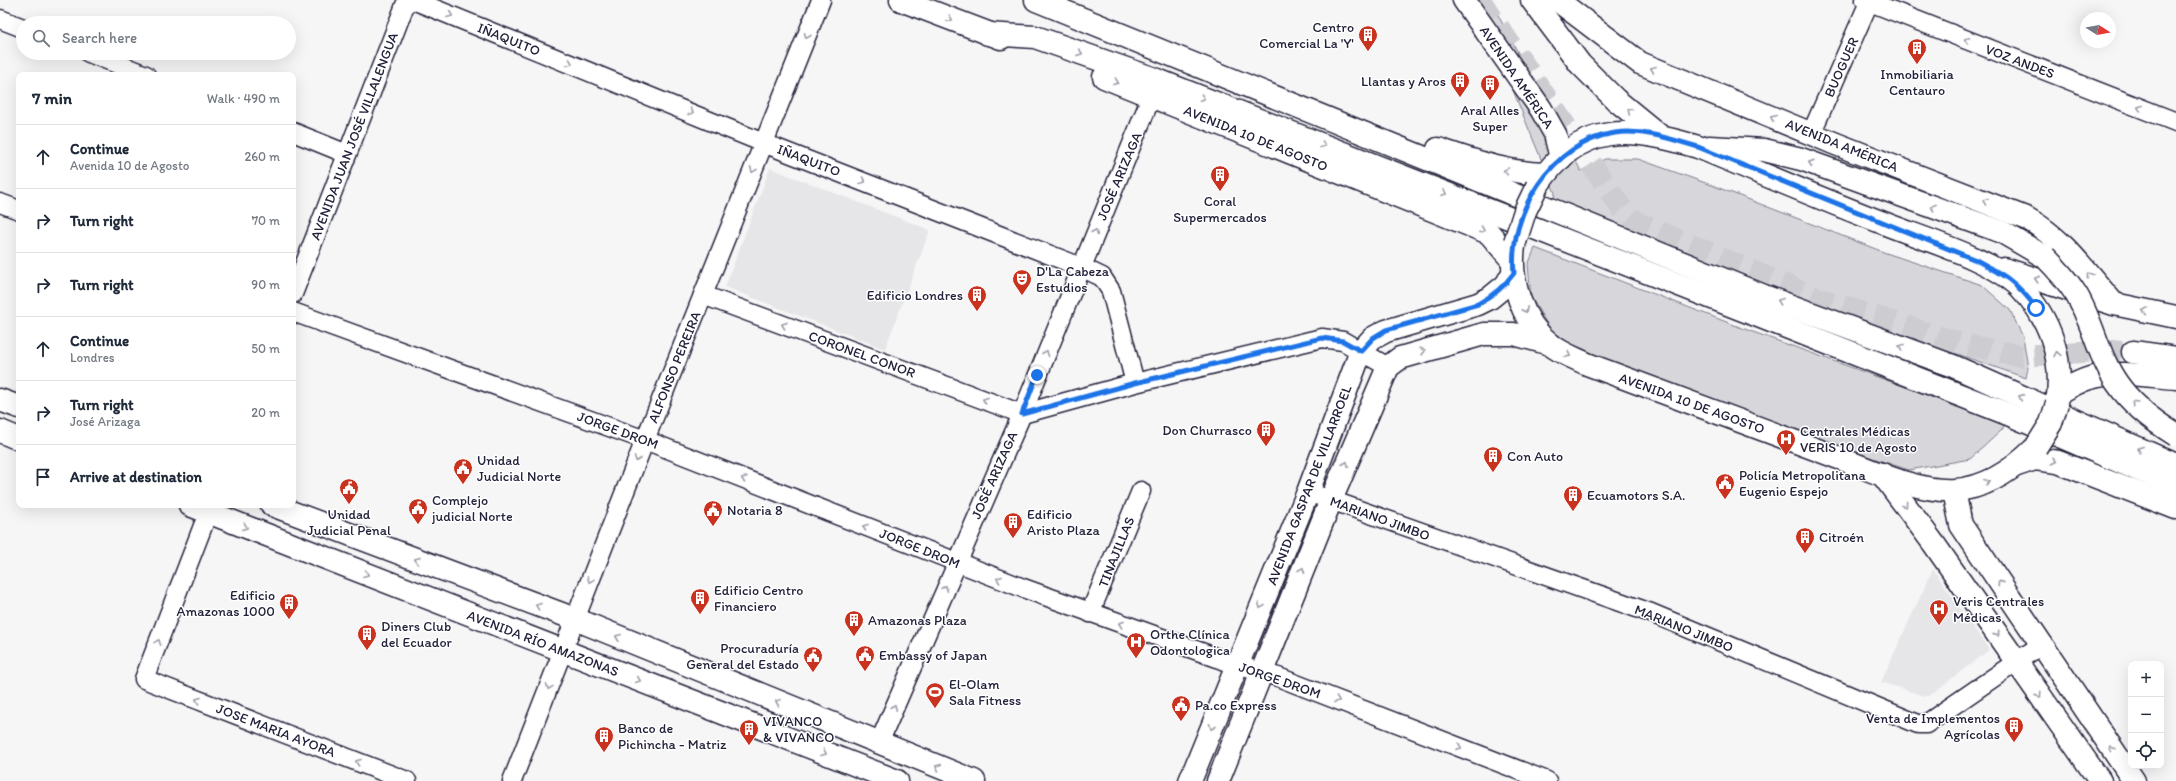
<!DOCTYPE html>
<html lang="en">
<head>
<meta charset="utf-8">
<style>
  body { margin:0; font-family:Itim,sans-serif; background:#f2f2f3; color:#1f2937 }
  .controls { position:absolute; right:12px; bottom:12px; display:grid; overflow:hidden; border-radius:8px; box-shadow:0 4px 16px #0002 }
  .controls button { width:36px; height:36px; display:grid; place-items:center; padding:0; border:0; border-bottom:1px solid #e0e1e3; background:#fff; color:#1f2937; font:20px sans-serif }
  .compass { position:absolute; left:2080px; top:12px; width:36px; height:36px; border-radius:50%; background:#fff; box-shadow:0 4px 16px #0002; rotate:101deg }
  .stop { position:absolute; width:12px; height:12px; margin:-9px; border:3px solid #1a73e8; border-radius:50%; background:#fff }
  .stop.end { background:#1a73e8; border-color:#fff; box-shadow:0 1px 4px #0008 }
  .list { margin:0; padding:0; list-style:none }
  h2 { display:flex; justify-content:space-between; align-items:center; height:52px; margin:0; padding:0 16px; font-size:17px }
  h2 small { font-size:13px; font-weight:400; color:#747a83 }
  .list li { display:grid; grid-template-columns:26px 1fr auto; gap:12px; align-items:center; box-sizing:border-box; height:64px; padding:0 16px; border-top:1px solid #e0e1e3 }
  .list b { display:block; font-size:15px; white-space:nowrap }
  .list p { margin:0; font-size:13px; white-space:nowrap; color:#747a83 }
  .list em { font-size:13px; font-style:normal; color:#747a83 }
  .icon { flex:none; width:22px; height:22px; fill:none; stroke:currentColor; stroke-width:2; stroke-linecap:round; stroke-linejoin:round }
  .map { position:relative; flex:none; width:2176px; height:781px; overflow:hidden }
  .search { position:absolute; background:#fff; box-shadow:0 4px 16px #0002; left:16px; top:16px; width:280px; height:44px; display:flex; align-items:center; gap:10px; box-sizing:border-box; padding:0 14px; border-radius:22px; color:#747a83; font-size:15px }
  .panel { position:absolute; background:#fff; box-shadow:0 4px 16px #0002; left:16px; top:72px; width:280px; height:436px; border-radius:8px }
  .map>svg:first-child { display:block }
</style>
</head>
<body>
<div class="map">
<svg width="2176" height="781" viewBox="0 0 2176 781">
  <rect width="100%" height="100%" fill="#f6f6f7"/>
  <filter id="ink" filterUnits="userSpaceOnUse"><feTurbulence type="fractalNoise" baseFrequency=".025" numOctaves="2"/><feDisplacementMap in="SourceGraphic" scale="8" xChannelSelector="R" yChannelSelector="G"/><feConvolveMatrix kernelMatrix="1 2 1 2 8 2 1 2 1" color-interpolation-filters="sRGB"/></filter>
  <g filter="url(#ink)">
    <g fill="#e6e6e9">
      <path d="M770,168L930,230L885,349L725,287Z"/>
      <path d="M1933,569L1989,650L1929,696H1924L1881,682Z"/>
    </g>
    <g fill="#d7d7db" stroke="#7c7c8b">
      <path d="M1476,0H1490L1581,171L1605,159H1638L1714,186L1886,253L1982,285L2010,310L2023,337L2028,368L2026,378L1768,288L1553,204L1555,193Z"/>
      <path d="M1535,248L1742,328L2005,423L2002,430L1970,459L1909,470L1839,447L1580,351L1550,329L1531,297L1528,265Z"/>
    </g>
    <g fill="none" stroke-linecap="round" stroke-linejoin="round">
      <path stroke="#ccccd1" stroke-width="22" stroke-dasharray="22 11" stroke-linecap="butt" d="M1480,0L1622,209L1638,223L1814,297L1958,343L2021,356L2112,350L2133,352"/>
      <g stroke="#22223b" stroke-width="21">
        <g id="minor">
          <path d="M413,0L771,146L1081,267L1102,277L1111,291L1135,383"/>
          <path d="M1865,0L2176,122"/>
          <path d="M0,19L23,28"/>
          <path d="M89,53L146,75"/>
          <path d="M293,132L347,154"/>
          <path d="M1811,134L1870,0"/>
          <path d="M0,203L19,210"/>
          <path d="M293,294L407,0"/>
          <path d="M703,295L1022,414L1135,383L1322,338L1343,341L1388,367"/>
          <path d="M293,312L645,440L1023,588L1237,665L1278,677L1547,781"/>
          <path d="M1308,492L1651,613L1918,724H1926L2041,645"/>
          <path d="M211,505L144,679L407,781"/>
          <path d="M1090,613L1141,491"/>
          <path d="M879,743L1022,414L1152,95"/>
          <path d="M512,781L645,440L821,0"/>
        </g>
      </g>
      <g stroke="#22223b" stroke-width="25">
        <g id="major">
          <path d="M901,0L1001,38"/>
          <path d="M1036,0L1764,296L1953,366L2176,465"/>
          <path d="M1464,0L1541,109L1555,134L1561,158"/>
          <path d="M1532,0L1580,64L1616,100L1660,136"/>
          <path d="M1557,0L1640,63L1836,144L2028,219C2065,240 2087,274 2114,304"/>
          <path d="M988,34L1035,37L1152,78L2008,414L2176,486"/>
          <path d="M1104,77L1489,233L1512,260"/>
          <path d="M1709,147L1764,150L1801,159L2002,232L2045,257"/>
          <path d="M1438,149C1474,161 1507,173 1545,174"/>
          <path d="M1537,186C1580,120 1631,127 1698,147C1761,173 1823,200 1886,224C1923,239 1992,259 2020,287C2051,319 2064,360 2057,403"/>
          <path d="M1514,246C1509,281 1522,322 1550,344C1560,353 1575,358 1587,364C1669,395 1750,425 1831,455C1867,468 1917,493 1955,490C1987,488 2014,469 2036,447"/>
          <path d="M2004,269L2114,304L2176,317"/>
          <path d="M2133,352L2176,358"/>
          <path d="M2059,393C2069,387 2079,381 2090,378C2116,370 2149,376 2176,378"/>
          <path d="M0,400L19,407"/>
          <path d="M0,431L19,439"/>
          <path d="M2017,465L2035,459L2058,462L2176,508"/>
          <path d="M1882,474L1934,544L2100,781"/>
          <path d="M1954,491L1961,525L2134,781"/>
          <path d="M190,505L897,781"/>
          <path d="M272,505L575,619L974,781"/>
          <path d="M1190,781L1308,492L1361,351L1373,338L1386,331L1478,304L1490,298L1506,285L1513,273"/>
          <path d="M1218,781L1331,500L1388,367L1400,358L1484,334H1514L1550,344"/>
        </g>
      </g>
      <use href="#minor" stroke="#fff" stroke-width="18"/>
      <use href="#major" stroke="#fff" stroke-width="22"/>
      <g stroke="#22223b" stroke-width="25" stroke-linecap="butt">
        <g id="major-bridge">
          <path d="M1515,242L1525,211L1537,186"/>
          <path d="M2045,257C2056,268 2067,280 2076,294C2093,322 2098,356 2117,383C2132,405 2153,421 2176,435"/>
          <path d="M2036,447L2051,423L2057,403"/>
        </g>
      </g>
      <use href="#major-bridge" stroke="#fff" stroke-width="22"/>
    </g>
    <defs><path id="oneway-chevron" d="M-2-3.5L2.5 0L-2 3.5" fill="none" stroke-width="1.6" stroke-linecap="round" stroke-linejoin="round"/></defs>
    <g stroke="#9c9ca7">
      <use href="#oneway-chevron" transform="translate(450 15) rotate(22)"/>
      <use href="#oneway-chevron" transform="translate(950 19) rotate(21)"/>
      <use href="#oneway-chevron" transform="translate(807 36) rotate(112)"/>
      <use href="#oneway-chevron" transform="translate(1967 40) rotate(-159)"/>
      <use href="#oneway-chevron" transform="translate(1080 53) rotate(20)"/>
      <use href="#oneway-chevron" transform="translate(570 63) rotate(22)"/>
      <use href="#oneway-chevron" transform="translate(1653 69) rotate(-158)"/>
      <use href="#oneway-chevron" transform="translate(1116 82) rotate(21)"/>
      <use href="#oneway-chevron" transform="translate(1202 98) rotate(21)"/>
      <use href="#oneway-chevron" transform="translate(2140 108) rotate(-159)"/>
      <use href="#oneway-chevron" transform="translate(1630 111) rotate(-141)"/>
      <use href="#oneway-chevron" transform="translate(691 112) rotate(22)"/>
      <use href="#oneway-chevron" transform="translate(1773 118) rotate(-158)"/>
      <use href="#oneway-chevron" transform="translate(1323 145) rotate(21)"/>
      <use href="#oneway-chevron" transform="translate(1811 163) rotate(-161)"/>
      <use href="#oneway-chevron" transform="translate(753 170) rotate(112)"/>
      <use href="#oneway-chevron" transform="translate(1506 171) rotate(-170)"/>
      <use href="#oneway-chevron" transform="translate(863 181) rotate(22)"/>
      <use href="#oneway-chevron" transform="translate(1444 193) rotate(21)"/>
      <use href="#oneway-chevron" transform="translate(1985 201) rotate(-159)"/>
      <use href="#oneway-chevron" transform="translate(1933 207) rotate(-160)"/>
      <use href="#oneway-chevron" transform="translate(1482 230) rotate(22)"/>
      <use href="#oneway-chevron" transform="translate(1095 232) rotate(-67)"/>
      <use href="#oneway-chevron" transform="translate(2089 275) rotate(-127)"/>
      <use href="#oneway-chevron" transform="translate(2037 279) rotate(-162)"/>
      <use href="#oneway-chevron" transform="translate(1780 301) rotate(-160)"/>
      <use href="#oneway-chevron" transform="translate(1525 310) rotate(64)"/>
      <use href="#oneway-chevron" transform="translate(2145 311) rotate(-170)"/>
      <use href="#oneway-chevron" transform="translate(784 325) rotate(-160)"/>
      <use href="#oneway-chevron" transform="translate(1901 347) rotate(-160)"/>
      <use href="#oneway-chevron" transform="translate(1423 351) rotate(-16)"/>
      <use href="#oneway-chevron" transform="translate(1046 353) rotate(-68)"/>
      <use href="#oneway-chevron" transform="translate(2057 354) rotate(-100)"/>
      <use href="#oneway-chevron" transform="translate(1568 355) rotate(28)"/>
      <use href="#oneway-chevron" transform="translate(2021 397) rotate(-156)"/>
      <use href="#oneway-chevron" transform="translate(985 400) rotate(-160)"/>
      <use href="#oneway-chevron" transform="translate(2134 403) rotate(-135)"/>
      <use href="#oneway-chevron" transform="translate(2140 449) rotate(-157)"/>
      <use href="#oneway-chevron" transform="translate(637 459) rotate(111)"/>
      <use href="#oneway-chevron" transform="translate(2054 461) rotate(14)"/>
      <use href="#oneway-chevron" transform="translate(1346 464) rotate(-67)"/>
      <use href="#oneway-chevron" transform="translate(744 479) rotate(-158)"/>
      <use href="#oneway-chevron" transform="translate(1987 482) rotate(-23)"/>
      <use href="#oneway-chevron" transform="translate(1905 505) rotate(54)"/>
      <use href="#oneway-chevron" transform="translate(245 527) rotate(21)"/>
      <use href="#oneway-chevron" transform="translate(865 527) rotate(-158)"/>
      <use href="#oneway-chevron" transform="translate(417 560) rotate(-159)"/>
      <use href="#oneway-chevron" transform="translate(1302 570) rotate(-68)"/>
      <use href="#oneway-chevron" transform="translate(366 574) rotate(21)"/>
      <use href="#oneway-chevron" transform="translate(999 579) rotate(-159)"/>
      <use href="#oneway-chevron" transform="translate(590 580) rotate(111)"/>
      <use href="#oneway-chevron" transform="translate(2000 583) rotate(-124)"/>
      <use href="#oneway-chevron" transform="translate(945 588) rotate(-67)"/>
      <use href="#oneway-chevron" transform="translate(538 606) rotate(-160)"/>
      <use href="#oneway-chevron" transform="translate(1261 606) rotate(112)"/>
      <use href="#oneway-chevron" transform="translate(1121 624) rotate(-160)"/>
      <use href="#oneway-chevron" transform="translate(1997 634) rotate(55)"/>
      <use href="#oneway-chevron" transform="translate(618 637) rotate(-158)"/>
      <use href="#oneway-chevron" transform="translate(158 642) rotate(-69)"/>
      <use href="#oneway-chevron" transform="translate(638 680) rotate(21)"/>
      <use href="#oneway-chevron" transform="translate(549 687) rotate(111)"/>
      <use href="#oneway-chevron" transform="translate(2039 695) rotate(55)"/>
      <use href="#oneway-chevron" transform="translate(198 700) rotate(-159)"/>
      <use href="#oneway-chevron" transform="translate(1337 700) rotate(21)"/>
      <use href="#oneway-chevron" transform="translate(778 702) rotate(-158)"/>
      <use href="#oneway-chevron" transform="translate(894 707) rotate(-67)"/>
      <use href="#oneway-chevron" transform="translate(1212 727) rotate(112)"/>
      <use href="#oneway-chevron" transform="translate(1459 747) rotate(21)"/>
      <use href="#oneway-chevron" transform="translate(2112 749) rotate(-124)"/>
      <use href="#oneway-chevron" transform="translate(824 753) rotate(21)"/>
      <use href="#oneway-chevron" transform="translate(358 762) rotate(-159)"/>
      <use href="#oneway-chevron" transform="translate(938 767) rotate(-158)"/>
    </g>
  </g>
  <g fill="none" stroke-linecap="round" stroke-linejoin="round" filter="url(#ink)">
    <path stroke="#1a73e8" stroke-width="5" d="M1037,375L1022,414L1135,383L1322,338L1343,341L1361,351L1373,338L1386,330L1478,304C1493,296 1504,287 1514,273C1508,213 1552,142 1615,133C1643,129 1671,139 1698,147L1976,260C2004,275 2017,282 2036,308"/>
  </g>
  <defs>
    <g id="building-pin" transform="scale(1)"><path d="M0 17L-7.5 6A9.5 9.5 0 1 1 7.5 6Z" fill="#c8321e" stroke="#fff"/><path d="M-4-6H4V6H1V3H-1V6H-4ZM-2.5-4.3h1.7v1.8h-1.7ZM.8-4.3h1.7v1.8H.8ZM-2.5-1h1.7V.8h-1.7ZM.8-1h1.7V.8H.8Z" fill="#fff"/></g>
    <g id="theatre-pin" transform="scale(1)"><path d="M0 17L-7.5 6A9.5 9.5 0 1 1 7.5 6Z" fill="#c8321e" stroke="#fff"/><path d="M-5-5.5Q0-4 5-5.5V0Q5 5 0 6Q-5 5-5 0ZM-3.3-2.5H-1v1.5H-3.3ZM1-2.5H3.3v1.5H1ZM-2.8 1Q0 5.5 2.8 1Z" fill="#fff"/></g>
    <g id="hospital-pin" transform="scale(1)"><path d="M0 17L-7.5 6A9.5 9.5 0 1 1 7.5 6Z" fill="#c8321e" stroke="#fff"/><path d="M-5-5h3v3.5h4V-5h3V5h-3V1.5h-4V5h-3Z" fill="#fff"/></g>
    <g id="civic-pin" transform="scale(1)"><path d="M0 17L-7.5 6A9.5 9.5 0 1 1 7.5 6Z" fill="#c8321e" stroke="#fff"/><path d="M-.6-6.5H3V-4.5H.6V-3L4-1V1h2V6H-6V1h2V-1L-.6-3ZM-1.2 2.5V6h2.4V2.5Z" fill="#fff"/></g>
    <g id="stadium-pin" transform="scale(1)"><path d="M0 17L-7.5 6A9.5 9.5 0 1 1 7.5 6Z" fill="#c8321e" stroke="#fff"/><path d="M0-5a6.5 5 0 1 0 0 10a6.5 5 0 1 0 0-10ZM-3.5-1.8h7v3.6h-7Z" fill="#fff"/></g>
  </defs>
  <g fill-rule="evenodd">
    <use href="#building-pin" x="1368" y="35"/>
    <use href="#building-pin" x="1917" y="48"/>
    <use href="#building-pin" x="1460" y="81"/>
    <use href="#building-pin" x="1490" y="84"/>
    <use href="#building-pin" x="1220" y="175"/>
    <use href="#theatre-pin" x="1022" y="279"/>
    <use href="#building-pin" x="977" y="295"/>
    <use href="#building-pin" x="1266" y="430"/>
    <use href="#hospital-pin" x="1786" y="439"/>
    <use href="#building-pin" x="1493" y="456"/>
    <use href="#civic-pin" x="463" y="468"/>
    <use href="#civic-pin" x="1725" y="483"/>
    <use href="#civic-pin" x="349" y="488"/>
    <use href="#building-pin" x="1573" y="495"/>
    <use href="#civic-pin" x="418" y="508"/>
    <use href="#civic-pin" x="713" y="510"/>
    <use href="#building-pin" x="1013" y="522"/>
    <use href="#building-pin" x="1805" y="537"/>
    <use href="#building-pin" x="700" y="598"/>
    <use href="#building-pin" x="289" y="603"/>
    <use href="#hospital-pin" x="1939" y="609"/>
    <use href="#building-pin" x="854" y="620"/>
    <use href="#building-pin" x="367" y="634"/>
    <use href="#hospital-pin" x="1136" y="642"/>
    <use href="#civic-pin" x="865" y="655"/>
    <use href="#civic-pin" x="813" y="656"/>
    <use href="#stadium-pin" x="935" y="692"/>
    <use href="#civic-pin" x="1181" y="705"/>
    <use href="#building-pin" x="2014" y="726"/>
    <use href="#building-pin" x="749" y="729"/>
    <use href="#building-pin" x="604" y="736"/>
  </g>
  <g text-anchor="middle" stroke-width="3" stroke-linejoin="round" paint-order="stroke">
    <g font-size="14" fill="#22223b" stroke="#fff" text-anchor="start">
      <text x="1354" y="32" text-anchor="end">Centro<tspan x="1354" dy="16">Comercial La 'Y'</tspan></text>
      <text x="1917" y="79" text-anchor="middle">Inmobiliaria<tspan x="1917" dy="16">Centauro</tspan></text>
      <text x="1446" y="86" text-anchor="end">Llantas y Aros</text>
      <text x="1490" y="115" text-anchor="middle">Aral Alles<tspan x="1490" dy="16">Super</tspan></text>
      <text x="1220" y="206" text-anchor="middle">Coral<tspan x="1220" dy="16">Supermercados</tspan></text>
      <text x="1036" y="276">D'La Cabeza<tspan x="1036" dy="16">Estudios</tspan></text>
      <text x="963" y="300" text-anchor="end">Edificio Londres</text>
      <text x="1252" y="435" text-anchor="end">Don Churrasco</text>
      <text x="1800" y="436">Centrales Médicas<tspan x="1800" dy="16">VERIS 10 de Agosto</tspan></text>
      <text x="1507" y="461">Con Auto</text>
      <text x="477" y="465">Unidad<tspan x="477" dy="16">Judicial Norte</tspan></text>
      <text x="1739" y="480">Policía Metropolitana<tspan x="1739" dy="16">Eugenio Espejo</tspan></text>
      <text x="1587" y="500">Ecuamotors S.A.</text>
      <text x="432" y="505">Complejo<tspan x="432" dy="16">judicial Norte</tspan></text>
      <text x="727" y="515">Notaria 8</text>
      <text x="349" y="519" text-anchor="middle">Unidad<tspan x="349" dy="16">Judicial Penal</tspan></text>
      <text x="1027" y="519">Edificio<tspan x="1027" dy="16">Aristo Plaza</tspan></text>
      <text x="1819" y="542">Citroén</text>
      <text x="714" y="595">Edificio Centro<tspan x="714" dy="16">Financiero</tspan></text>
      <text x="275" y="600" text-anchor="end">Edificio<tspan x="275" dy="16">Amazonas 1000</tspan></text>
      <text x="1953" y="606">Veris Centrales<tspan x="1953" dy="16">Médicas</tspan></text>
      <text x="868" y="625">Amazonas Plaza</text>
      <text x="381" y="631">Diners Club<tspan x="381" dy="16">del Ecuador</tspan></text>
      <text x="1150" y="639">Orthe Clínica<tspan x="1150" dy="16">Odontologica</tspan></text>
      <text x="799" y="653" text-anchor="end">Procuraduría<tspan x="799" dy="16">General del Estado</tspan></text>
      <text x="879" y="660">Embassy of Japan</text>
      <text x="949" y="689">El-Olam<tspan x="949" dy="16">Sala Fitness</tspan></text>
      <text x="1195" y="710">Pa.co Express</text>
      <text x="2000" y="723" text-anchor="end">Venta de Implementos<tspan x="2000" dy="16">Agrícolas</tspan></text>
      <text x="763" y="726">VIVANCO<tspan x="763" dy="16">&amp; VIVANCO</tspan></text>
      <text x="618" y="733">Banco de<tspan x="618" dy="16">Pichincha - Matriz</tspan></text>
    </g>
    <g font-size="14" fill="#22223b" stroke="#fff">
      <text transform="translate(509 39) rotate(22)" y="5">IÑAQUITO</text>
      <text transform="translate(2020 61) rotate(21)" y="5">VOZ ANDES</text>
      <text transform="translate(1841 67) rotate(-66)" y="5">BUOGUER</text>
      <text transform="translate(1517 77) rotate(56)" y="5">AVENIDA AMÉRICA</text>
      <text transform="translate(354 136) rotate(-69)" y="5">AVENIDA JUAN JOSÉ VILLALENGUA</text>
      <text transform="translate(1256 138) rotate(22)" y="5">AVENIDA 10 DE AGOSTO</text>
      <text transform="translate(1842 145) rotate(22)" y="5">AVENIDA AMÉRICA</text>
      <text transform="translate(809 160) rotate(21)" y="5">IÑAQUITO</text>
      <text transform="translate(1119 176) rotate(-67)" y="5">JOSÉ ARIZAGA</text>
      <text transform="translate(862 354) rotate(20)" y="5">CORONEL CONOR</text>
      <text transform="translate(674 367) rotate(-68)" y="5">ALFONSO PEREIRA</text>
      <text transform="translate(1692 403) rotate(20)" y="5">AVENIDA 10 DE AGOSTO</text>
      <text transform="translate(618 430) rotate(20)" y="5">JORGE DROM</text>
      <text transform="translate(994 475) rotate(-66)" y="5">JOSÉ ARIZAGA</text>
      <text transform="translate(1309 485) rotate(-69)" y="5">AVENIDA GASPAR DE VILLARROEL</text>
      <text transform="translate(1380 518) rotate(20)" y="5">MARIANO JIMBO</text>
      <text transform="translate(920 548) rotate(22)" y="5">JORGE DROM</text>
      <text transform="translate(1116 552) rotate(-68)" y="5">TINAJILLAS</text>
      <text transform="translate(1684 628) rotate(22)" y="5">MARIANO JIMBO</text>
      <text transform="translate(543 643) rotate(21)" y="5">AVENIDA RÍO AMAZONAS</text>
      <text transform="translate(1280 680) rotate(19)" y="5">JORGE DROM</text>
      <text transform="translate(276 730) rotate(21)" y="5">JOSE MARIA AYORA</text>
    </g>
  </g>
</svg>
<div class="controls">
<button>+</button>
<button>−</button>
<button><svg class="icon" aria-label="locate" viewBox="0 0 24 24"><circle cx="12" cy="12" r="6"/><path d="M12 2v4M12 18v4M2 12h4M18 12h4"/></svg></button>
</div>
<svg class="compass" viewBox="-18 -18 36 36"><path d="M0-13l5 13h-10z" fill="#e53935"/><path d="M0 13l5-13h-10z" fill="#747a83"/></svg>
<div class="stop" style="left:2036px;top:308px"></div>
<div class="stop end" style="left:1037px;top:375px"></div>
<div class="search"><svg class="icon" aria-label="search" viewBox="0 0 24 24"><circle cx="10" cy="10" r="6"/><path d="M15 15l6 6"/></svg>Search here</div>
<section class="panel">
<h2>7 min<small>Walk · 490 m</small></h2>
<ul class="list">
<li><svg class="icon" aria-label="ahead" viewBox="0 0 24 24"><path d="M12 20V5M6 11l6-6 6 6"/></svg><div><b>Continue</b><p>Avenida 10 de Agosto</p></div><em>260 m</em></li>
<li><svg class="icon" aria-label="right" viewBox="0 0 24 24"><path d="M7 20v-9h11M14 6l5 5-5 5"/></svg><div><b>Turn right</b></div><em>70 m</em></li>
<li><svg class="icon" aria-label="right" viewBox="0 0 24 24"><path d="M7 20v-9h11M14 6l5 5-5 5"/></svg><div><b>Turn right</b></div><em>90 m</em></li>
<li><svg class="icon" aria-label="ahead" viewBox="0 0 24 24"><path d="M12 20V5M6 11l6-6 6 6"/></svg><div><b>Continue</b><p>Londres</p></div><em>50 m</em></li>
<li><svg class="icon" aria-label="right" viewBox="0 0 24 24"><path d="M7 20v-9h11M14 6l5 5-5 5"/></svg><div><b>Turn right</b><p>José Arizaga</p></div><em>20 m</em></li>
<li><svg class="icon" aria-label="arrive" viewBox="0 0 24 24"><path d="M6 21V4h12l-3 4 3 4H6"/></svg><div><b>Arrive at destination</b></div></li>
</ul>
</section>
</div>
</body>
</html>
